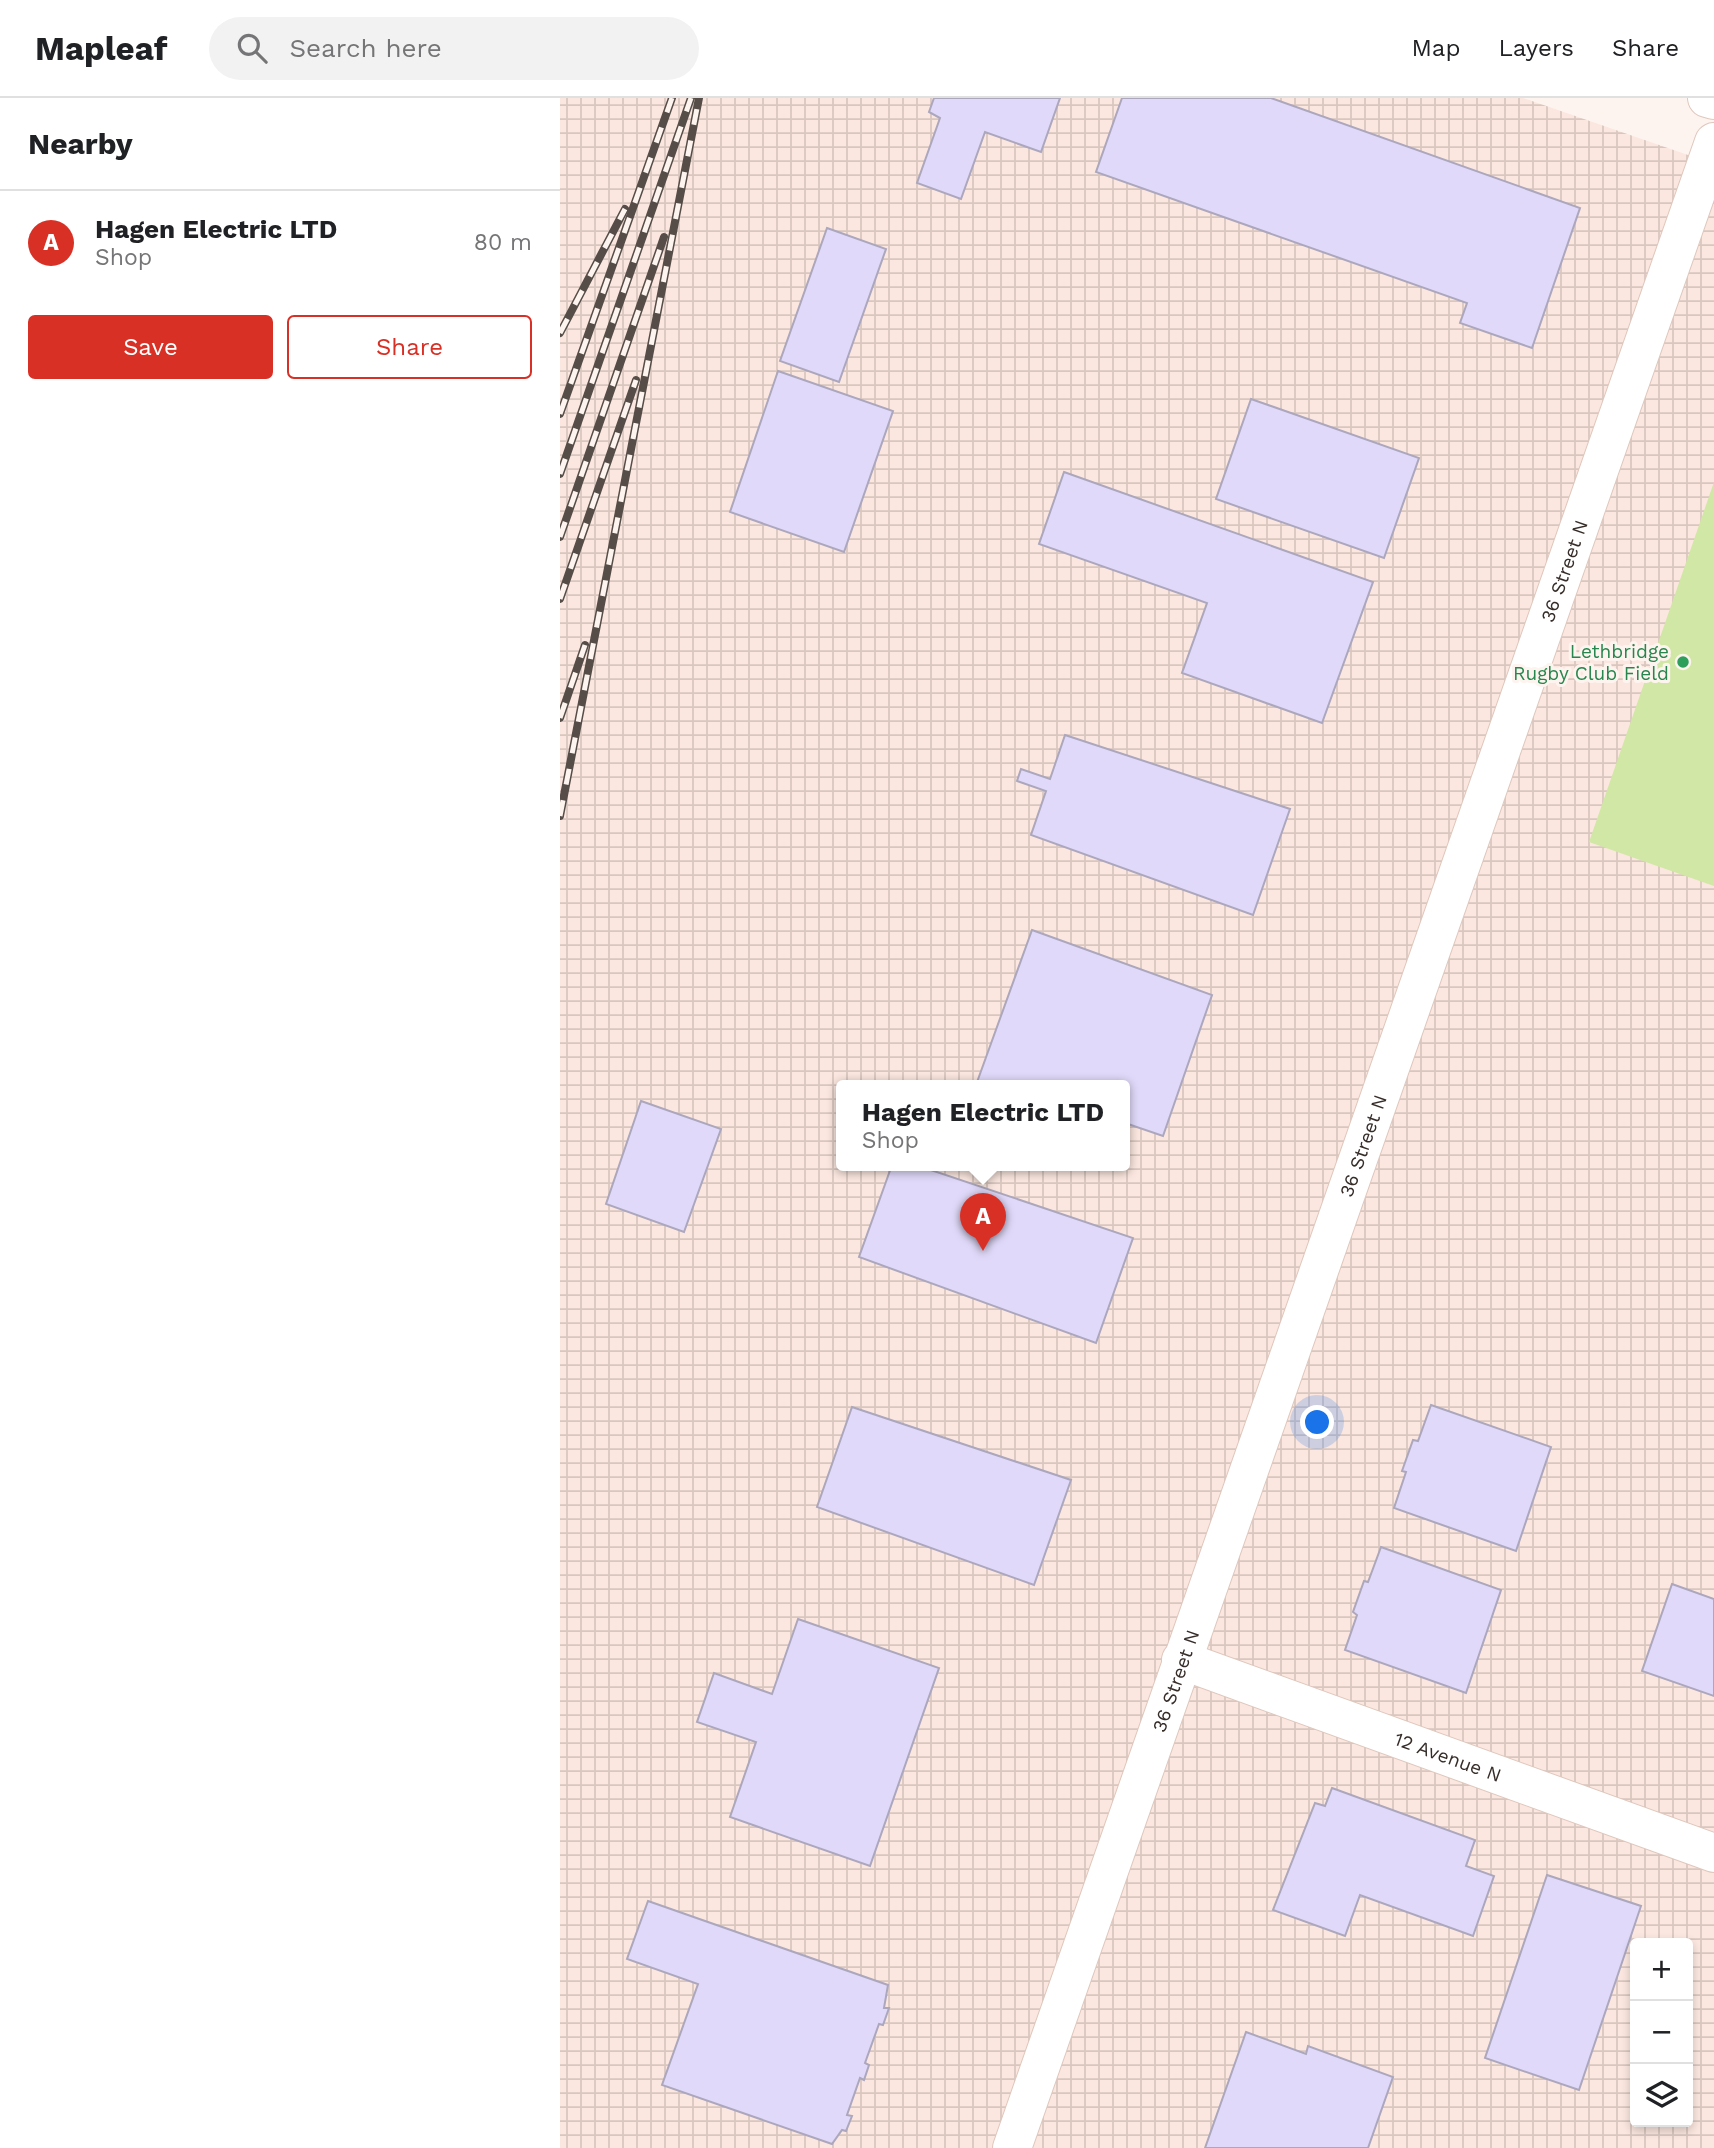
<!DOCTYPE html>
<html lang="en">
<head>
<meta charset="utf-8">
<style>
  body { margin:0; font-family:"Work Sans",sans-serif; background:#f2f2f2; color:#202124 }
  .controls { position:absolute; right:21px; bottom:21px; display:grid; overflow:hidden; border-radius:7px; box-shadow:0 4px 10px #0003 }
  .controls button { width:63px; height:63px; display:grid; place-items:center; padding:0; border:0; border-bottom:2px solid #e0e0e0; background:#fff; color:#202124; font:35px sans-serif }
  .you { position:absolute; left:758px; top:1325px; width:24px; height:24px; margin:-18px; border:5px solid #fff; border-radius:50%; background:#1a73e8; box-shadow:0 0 0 10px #1a73e833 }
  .badge { display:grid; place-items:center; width:46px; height:46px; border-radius:50%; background:#d93025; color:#fff; font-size:23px; font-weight:700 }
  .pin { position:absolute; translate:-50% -58px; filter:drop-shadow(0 2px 4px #0008) }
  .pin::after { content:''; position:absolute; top:37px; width:24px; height:21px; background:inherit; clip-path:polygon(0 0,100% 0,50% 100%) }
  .popup { position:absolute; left:276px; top:982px; width:294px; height:91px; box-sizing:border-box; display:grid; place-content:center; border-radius:7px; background:#fff; filter:drop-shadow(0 2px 5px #0005); font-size:23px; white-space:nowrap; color:#757577 }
  .popup b { font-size:26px; color:#202124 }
  .popup::after { content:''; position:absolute; left:50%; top:100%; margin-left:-14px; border:14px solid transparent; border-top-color:#fff }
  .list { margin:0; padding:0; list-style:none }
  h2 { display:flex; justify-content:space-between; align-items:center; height:91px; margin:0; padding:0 28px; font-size:30px }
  h2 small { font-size:23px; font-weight:400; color:#757577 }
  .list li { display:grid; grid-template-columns:46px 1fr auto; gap:21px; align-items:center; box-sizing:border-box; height:105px; padding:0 28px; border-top:2px solid #e0e0e0 }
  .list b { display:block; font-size:26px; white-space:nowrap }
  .list p { margin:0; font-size:23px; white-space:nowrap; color:#757577 }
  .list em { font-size:23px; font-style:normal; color:#757577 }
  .actions { display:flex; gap:14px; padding:21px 28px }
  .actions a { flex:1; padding:16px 0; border:2px solid #d93025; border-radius:7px; text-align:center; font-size:24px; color:#d93025 }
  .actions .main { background:#d93025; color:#fff }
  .icon { flex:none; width:38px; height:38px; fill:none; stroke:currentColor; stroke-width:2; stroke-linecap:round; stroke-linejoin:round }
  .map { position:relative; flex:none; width:1154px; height:2050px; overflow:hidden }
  header { display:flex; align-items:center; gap:42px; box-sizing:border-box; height:98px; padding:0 35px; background:#fff; border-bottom:2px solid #e0e0e0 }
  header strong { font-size:33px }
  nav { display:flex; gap:38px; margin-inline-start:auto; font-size:24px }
  .search { width:490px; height:63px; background:#f2f2f2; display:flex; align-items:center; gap:18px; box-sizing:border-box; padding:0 24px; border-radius:38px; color:#757577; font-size:26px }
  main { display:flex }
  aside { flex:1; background:#fff }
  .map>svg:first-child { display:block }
</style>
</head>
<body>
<header>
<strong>Mapleaf</strong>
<div class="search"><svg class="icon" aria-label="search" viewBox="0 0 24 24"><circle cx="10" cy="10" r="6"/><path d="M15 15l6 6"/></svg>Search here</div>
<nav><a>Map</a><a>Layers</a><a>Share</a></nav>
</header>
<main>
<aside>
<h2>Nearby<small></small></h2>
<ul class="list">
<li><span class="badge">A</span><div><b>Hagen Electric LTD</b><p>Shop</p></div><em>80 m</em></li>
</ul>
<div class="actions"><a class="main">Save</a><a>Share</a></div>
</aside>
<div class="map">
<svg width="1154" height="2050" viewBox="0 0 1154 2050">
  <defs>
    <pattern id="industrial-grid" width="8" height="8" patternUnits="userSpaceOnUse" patternTransform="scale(1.75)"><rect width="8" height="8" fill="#fbe7df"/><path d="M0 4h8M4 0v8" fill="none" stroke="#d8c6bf"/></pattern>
  </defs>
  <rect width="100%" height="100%" fill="#fef4ef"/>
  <path fill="url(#industrial-grid)" fill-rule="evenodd" d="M0,0H963L1154,66V2050H0ZM281,987H565V1067H281ZM1075,1845H1128V2024H1075Z"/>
  <path fill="#d1e7a5" d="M1154,384V788L1029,744Z"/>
  <g fill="#e0d9f9" stroke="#aca7bd" stroke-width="2">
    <path d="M374,0H500L481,54L425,34L401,101L357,85L380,20L369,14Z"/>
    <path d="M562,0H711L1020,110L972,250L900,225L907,205L536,74Z"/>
    <path d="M267,130L326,151L279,284L220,263Z"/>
    <path d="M218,273L333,313L284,454L170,414Z"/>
    <path d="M691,301L859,360L824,460L656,401Z"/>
    <path d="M504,374L813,484L762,625L622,575L647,505L479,446Z"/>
    <path d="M505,637L730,711L693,817L471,737L486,693L457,683L461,671L490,681Z"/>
    <path d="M472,832L652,897L603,1038L565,1025V987H416Z"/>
    <path d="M81,1003L161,1031L124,1134L46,1106Z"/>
    <path d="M332,1067H356L573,1140L536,1245L299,1159Z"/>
    <path d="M871,1307L991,1349L956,1453L834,1410L846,1374L842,1373L853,1342L858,1343Z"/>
    <path d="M292,1309L511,1382L474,1487L257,1409Z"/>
    <path d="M821,1449L941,1492L906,1595L785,1552L797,1517L793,1514L804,1483L808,1484Z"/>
    <path d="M1112,1486L1154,1501V1598L1082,1573Z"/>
    <path d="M238,1521L379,1570L310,1768L170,1719L196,1644L137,1624L154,1575L212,1596Z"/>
    <path d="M772,1690L915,1742L906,1768L934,1778L913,1838L800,1797L785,1838L713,1812L755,1705L765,1708Z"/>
    <path d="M987,1777L1081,1808L1019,1992L925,1960Z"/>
    <path d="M88,1803L328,1887L324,1910H329L323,1927L319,1926L305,1965L309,1967L304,1982L300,1980L287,2017L292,2018L286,2033L282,2032L272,2046L102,1987L138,1886L67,1861Z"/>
    <path d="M686,1934L746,1956L748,1948L833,1979L808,2050H645Z"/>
  </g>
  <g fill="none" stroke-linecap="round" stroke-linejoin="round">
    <g stroke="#dfc7bd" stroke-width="40">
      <g id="street">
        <path id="s1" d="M621,1562L1154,1755"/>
      </g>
    </g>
    <g stroke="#dfc7bd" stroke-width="40">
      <g id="secondary">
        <path d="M1147,0L1154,2"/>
        <path id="s2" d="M452,2050L1154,44"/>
      </g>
    </g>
    <use href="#street" stroke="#fff" stroke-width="38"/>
    <use href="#secondary" stroke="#fff" stroke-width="38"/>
    <g stroke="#564d48" stroke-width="8">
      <g id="rail">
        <path d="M0,235L65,111"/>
        <path d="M0,316L112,0"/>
        <path d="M0,376L131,0"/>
        <path d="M0,439L104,139"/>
        <path d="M0,501L76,282"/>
        <path d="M0,620L25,547"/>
        <path d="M0,718L139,0"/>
      </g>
    </g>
    <use href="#rail" stroke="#fef4ef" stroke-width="5" stroke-dasharray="16" stroke-linecap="butt"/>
  </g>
  <circle fill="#2e9e5b" stroke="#fef4ef" stroke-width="2.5" cx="1123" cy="564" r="7"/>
  <g text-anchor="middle" stroke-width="6" stroke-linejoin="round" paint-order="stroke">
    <g font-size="19" fill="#362d29" stroke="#fef4ef">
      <text dy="7" stroke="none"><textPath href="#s2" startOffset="1671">36 Street N</textPath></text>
      <text dy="7" stroke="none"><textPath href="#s2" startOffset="1062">36 Street N</textPath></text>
      <text dy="7" stroke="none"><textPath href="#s2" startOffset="495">36 Street N</textPath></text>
      <text dy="7" stroke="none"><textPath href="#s1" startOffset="284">12 Avenue N</textPath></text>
    </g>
    <g font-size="19" fill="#27864d" stroke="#fef4ef" text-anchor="end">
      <text x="1109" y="560">Lethbridge<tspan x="1109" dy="22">Rugby Club Field</tspan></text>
    </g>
  </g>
</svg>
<div class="controls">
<button>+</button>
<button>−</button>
<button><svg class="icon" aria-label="layers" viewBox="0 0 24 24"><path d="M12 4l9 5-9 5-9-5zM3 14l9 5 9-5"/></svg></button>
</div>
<div class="you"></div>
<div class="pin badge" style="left:423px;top:1153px">A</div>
<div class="popup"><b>Hagen Electric LTD</b>Shop</div>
</div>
</main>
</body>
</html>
